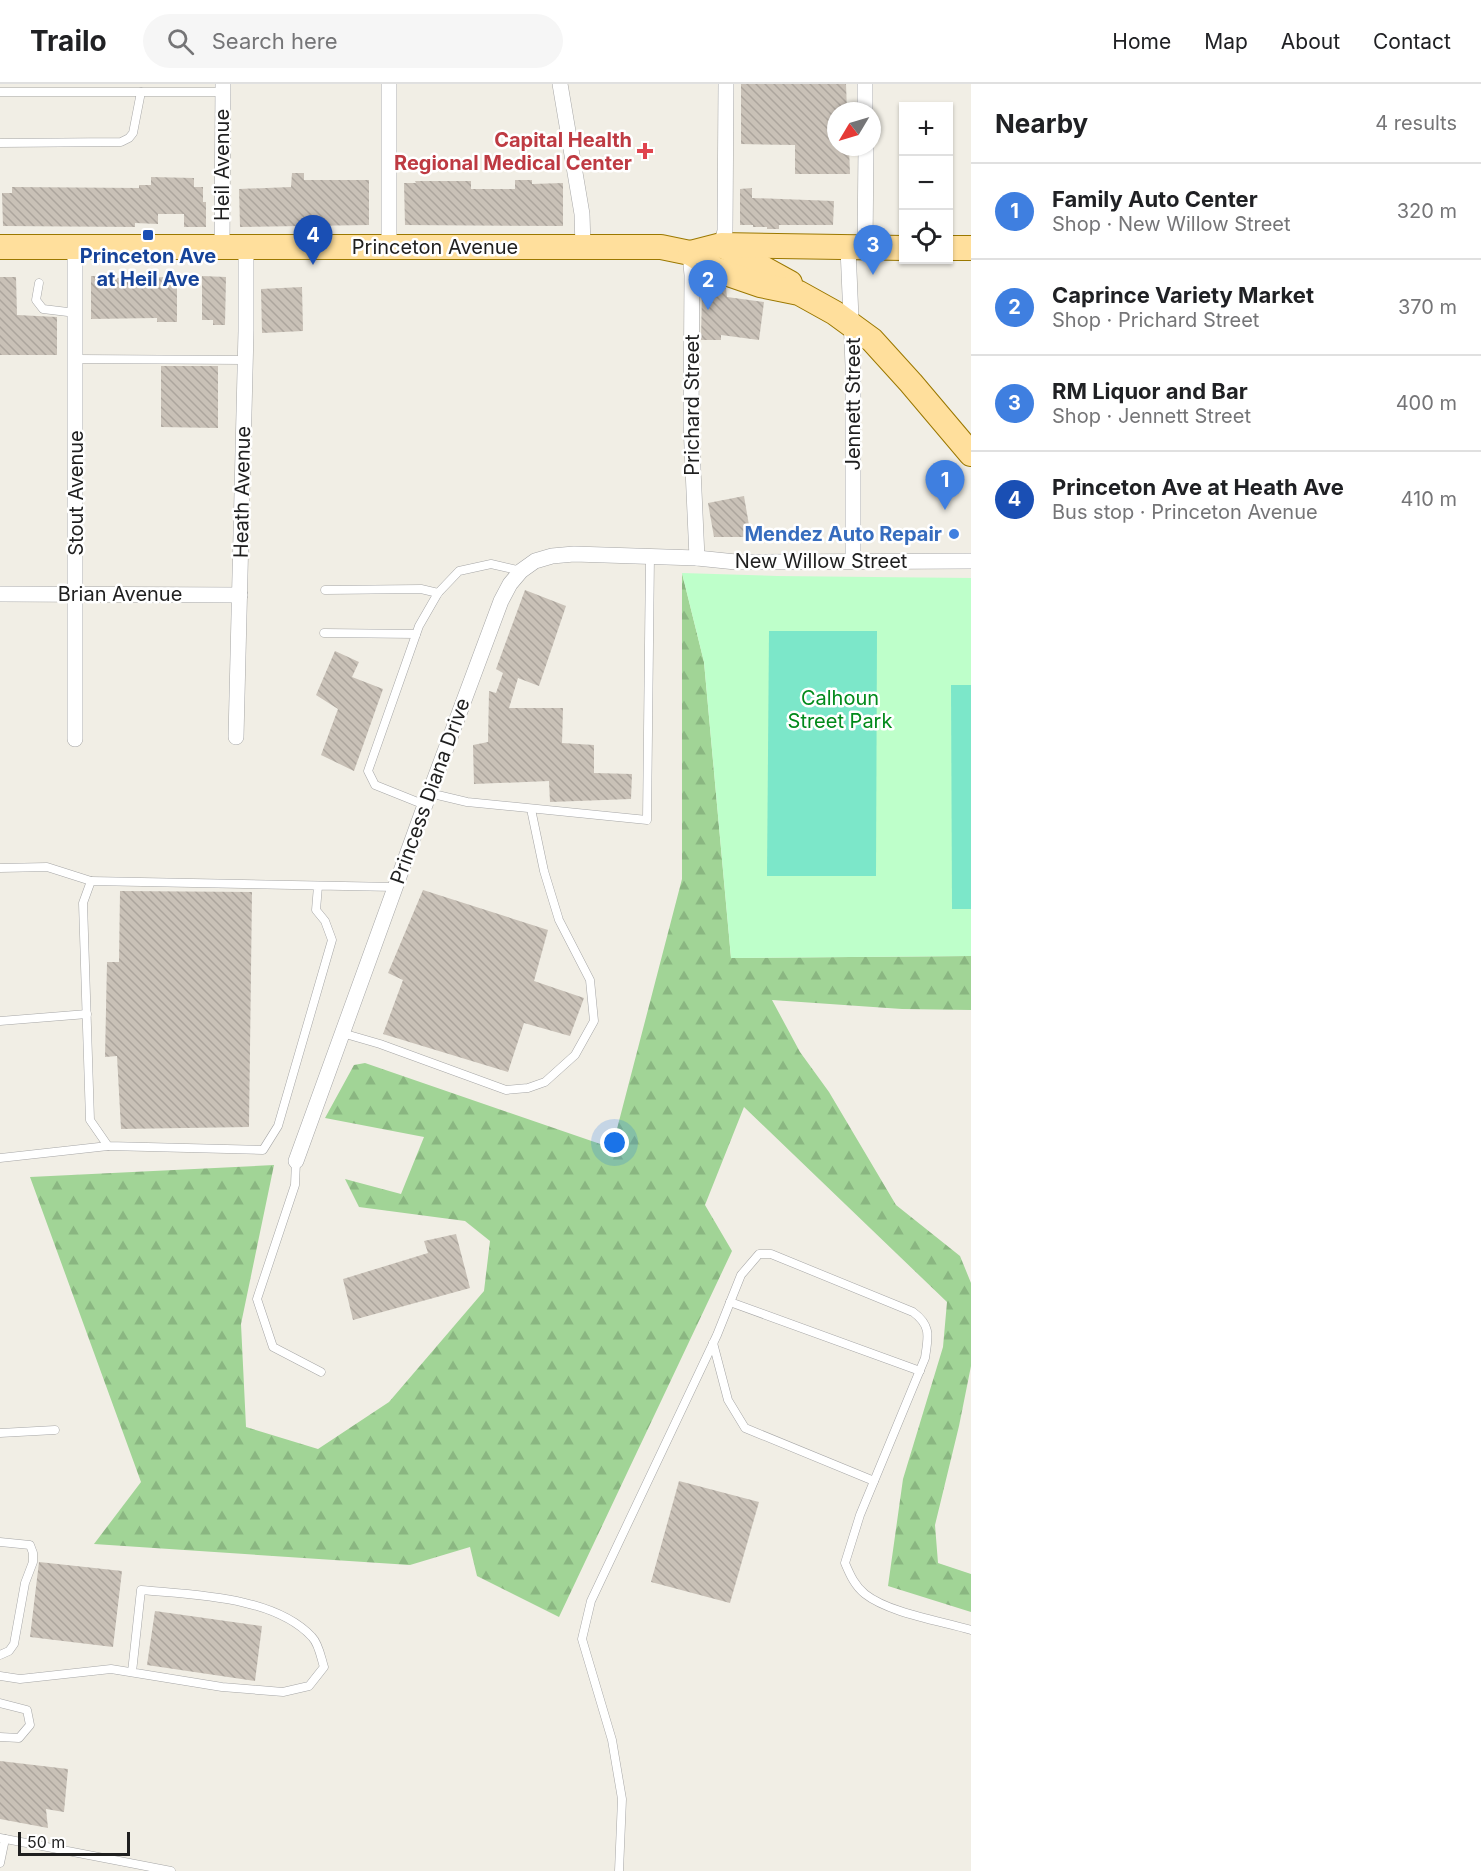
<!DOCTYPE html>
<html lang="en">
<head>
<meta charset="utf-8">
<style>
  body { margin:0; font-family:Inter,sans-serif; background:#f6f6f6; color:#202124 }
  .controls { position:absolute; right:18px; top:18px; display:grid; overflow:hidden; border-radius:0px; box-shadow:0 2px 4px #0004 }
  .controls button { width:54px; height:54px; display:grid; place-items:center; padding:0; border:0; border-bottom:2px solid #e0e0e0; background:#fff; color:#202124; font:30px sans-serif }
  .compass { position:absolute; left:827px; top:18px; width:54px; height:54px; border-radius:50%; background:#fff; box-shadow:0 2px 4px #0004; rotate:232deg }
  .scale { position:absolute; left:18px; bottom:15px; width:112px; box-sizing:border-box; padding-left:6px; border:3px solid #1f1f1f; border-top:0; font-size:16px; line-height:21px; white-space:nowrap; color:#1f1f1f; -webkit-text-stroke:4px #fff; paint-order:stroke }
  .you { position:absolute; left:615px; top:1059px; width:21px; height:21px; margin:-15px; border:4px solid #fff; border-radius:50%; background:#1a73e8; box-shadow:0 0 0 9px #1a73e833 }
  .badge { display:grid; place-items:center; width:39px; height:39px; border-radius:50%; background:#0b8043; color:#fff; font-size:20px; font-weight:700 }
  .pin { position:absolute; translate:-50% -50px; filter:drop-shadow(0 2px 3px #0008) }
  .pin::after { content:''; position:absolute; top:32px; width:21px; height:18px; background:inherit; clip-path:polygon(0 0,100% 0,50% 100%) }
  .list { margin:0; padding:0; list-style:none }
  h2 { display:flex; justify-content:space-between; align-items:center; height:78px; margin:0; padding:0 24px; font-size:26px }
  h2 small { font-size:20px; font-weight:400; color:#757577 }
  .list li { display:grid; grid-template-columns:39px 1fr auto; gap:18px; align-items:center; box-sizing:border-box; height:96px; padding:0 24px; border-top:2px solid #e0e0e0 }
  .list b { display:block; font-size:22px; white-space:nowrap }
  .list p { margin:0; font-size:20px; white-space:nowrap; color:#757577 }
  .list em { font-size:20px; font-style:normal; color:#757577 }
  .icon { flex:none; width:33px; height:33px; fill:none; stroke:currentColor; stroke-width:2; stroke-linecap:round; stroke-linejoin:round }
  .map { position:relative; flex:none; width:971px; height:1787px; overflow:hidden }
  header { display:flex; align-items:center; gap:36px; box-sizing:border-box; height:84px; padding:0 30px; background:#fff; border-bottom:2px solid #e0e0e0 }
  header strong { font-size:28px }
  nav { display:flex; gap:33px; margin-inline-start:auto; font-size:21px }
  .search { width:420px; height:54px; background:#f6f6f6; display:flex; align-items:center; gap:15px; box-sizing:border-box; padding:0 21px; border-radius:33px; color:#757577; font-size:22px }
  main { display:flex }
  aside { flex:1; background:#fff }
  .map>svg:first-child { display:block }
</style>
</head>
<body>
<header>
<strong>Trailo</strong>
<div class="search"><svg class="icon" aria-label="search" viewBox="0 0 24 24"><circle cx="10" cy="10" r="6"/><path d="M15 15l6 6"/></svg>Search here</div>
<nav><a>Home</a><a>Map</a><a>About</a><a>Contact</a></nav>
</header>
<main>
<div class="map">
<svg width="971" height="1787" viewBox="0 0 971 1787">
  <defs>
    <pattern id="forest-firs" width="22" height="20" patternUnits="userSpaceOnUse" patternTransform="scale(1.5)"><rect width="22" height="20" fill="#a1d496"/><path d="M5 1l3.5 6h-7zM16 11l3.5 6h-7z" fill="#8ab681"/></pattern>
    <pattern id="building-back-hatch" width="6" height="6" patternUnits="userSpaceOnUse" patternTransform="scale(1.5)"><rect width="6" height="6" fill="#c9c1b7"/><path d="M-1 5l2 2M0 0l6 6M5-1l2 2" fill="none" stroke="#aca59d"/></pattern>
  </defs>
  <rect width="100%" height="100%" fill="#f1eee5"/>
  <path fill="url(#forest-firs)" d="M682,489L704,578L731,874L971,872V926L902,925L772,916L800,968L829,1008L896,1121L960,1172L971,1199V1282L959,1342L935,1441L938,1479L971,1490V1528L888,1502L903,1395L943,1263L947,1218L744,1023L705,1121L732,1167L559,1533L477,1492L470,1463L410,1481L94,1460L141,1398L30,1093L274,1081L241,1240L246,1343L318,1365L389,1318L484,1207L490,1157L465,1137L359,1123L345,1095L401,1110L424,1053L325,1034L354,981L365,979L612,1064L682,795Z"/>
  <path fill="#beffca" d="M682,489L777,492L971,494V872L731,874L704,578Z"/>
  <g fill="#7ce7c9">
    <path d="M769,547H877L876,792H767Z"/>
    <path d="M951,601H971V825H952Z"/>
  </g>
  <g fill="url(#building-back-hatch)">
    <path d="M741,0H846L847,27H836V63H849L850,90H795V61L741,60Z"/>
    <path d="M292,89H304V96H369V141L240,143L239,105L291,103Z"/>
    <path d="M151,93L194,94V103H203V118H206V143H184V130H158V140L135,139V143L3,142L2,109H12V103L139,104V101H151Z"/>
    <path d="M515,96H532V100L563,99V142L405,141L404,99H416L415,97H471V105H515Z"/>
    <path d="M752,104V114L834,117L833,141H779V145H767V143H753V141H740V105Z"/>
    <path d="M91,192H106V194L177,193V238H157V234L91,235Z"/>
    <path d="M202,192L226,193L225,241H213V236H202Z"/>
    <path d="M0,193H16L17,231L57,233V271H0Z"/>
    <path d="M302,203L303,247L262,249L261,205Z"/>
    <path d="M702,205L726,204L727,213L764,218L759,256L721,251V256H701Z"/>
    <path d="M161,282H218V344L161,343Z"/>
    <path d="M744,412L751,453H714L708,419Z"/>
    <path d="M525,506L566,522L539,602L518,594L509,624H563L562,659L594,661V689L632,690L631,715L550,718L549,697L474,700L473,661L488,658L489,607L496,609L503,589L496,585Z"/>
    <path d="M335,567L359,578L352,593L383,605L354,687L321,671L338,625L316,611Z"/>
    <path d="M423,806L548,846L534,897L584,914L570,952L524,939L508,988L383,950L403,896L388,889Z"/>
    <path d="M120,807L252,808L249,1043L121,1045L117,972L105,973L107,878H119Z"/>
    <path d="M456,1150L470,1204L353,1236L343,1195L428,1169L424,1157Z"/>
    <path d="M679,1397L759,1418L730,1519L651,1498Z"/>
    <path d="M39,1478L122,1487L113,1563L30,1553Z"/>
    <path d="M155,1527L262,1542L255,1597L147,1581Z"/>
    <path d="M0,1677L68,1685L64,1728L46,1725L48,1744L0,1735Z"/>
  </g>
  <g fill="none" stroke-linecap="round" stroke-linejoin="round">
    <g stroke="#a6a6a6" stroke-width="9">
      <g id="lane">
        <path d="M0,8H223"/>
        <path d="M0,59L121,58L129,54L133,49L141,8"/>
        <path d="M39,199L36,216L43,225L76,229"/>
        <path d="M77,275L245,276"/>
        <path d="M325,506L421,505L438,509"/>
        <path d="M324,549L416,550"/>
        <path d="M429,709L467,718L647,736L650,472"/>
        <path d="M425,721L375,701L368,687L419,542L438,509L459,487L491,480L521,487"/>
        <path d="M0,784L47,783L91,797"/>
        <path d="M318,802L316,826L325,837L332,856L278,1042L263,1066L108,1062L90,1036L83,819L91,797L395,803"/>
        <path d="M0,937L87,930"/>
        <path d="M342,949L380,960L506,1006L528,1004L545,998L575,971L594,937L590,896L559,836L544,787L531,725"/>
        <path d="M0,1074L108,1062"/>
        <path d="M296,1077L295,1101L257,1215L273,1263L321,1288"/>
        <path d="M730,1218L920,1287"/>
        <path d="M713,1259L728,1316L745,1344L874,1397"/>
        <path d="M0,1349L55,1346"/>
        <path d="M0,1458L30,1461L33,1469V1478L25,1499L14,1560L9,1567L0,1571"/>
        <path d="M0,1592L20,1595L111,1585L222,1603L283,1608L309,1602L324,1583C321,1574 319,1560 312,1553C274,1512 193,1511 141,1506L132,1588"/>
        <path d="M0,1619L27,1626L30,1641L19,1654L0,1653"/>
        <path d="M0,1754L171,1787"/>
        <path d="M0,1779L5,1755"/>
        <path d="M619,1787L622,1715L612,1656L582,1555L591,1517L717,1251L741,1191L759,1170H771L913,1228C932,1242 928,1253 925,1274L860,1431L845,1479C850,1491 855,1502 865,1510C889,1529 941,1537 971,1546"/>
      </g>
    </g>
    <g stroke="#a6a6a6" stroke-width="16">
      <g id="street">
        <path d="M389,0V163"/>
        <path d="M560,0L582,130L583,163"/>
        <path d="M865,0V27"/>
        <path d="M721,161L725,147L726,0"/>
        <path d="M222,163L223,0"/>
        <path d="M848,164L853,281V477"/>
        <path d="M865,164L866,63"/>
        <path d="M690,169L692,191L691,340L697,474"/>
        <path d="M0,510L240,511"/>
        <path d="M236,653L246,247V163"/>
        <path d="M75,655V162"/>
        <path d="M296,1077L425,721L501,517L510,500L521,487L535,477L552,472L574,470L697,474L736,478L971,477"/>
      </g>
    </g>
    <g stroke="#9b7800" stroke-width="26">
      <g id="primary">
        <path d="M723,162L790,199"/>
        <path d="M0,163H661L690,169L715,185L728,190L760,201L799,209L835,229L872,256L911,299L971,370"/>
        <path d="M948,164H971"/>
        <path d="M690,169L721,161L904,164"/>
      </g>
    </g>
    <use href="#lane" stroke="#fff" stroke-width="8"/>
    <use href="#street" stroke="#fff" stroke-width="15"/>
    <use href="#primary" stroke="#ffdf9c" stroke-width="24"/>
  </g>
  <path fill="#e0444e" stroke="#fff" stroke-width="2" d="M642 58h6v6h6v6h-6v6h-6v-6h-6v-6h6z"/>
  <rect fill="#1a4fb4" stroke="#fff" stroke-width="2" x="142" y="145" width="12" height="12" rx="3"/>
  <circle fill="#3f7fe0" stroke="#fff" stroke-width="2" cx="954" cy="450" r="6"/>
  <g text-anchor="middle" stroke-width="5" stroke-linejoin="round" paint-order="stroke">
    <g font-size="20" font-weight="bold" fill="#be3a42" stroke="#fff" text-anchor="end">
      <text x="632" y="63">Capital Health<tspan x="632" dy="23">Regional Medical Center</tspan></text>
    </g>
    <g font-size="20" fill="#1f1f1f" stroke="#fff">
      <text transform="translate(222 81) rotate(-90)" y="7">Heil Avenue</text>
      <text x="435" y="170">Princeton Avenue</text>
      <text transform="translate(853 320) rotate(-90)" y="7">Jennett Street</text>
      <text transform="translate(692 321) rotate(-90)" y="7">Prichard Street</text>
      <text transform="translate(242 408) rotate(-89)" y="7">Heath Avenue</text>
      <text transform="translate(76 409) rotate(-90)" y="7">Stout Avenue</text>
      <text x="821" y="484">New Willow Street</text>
      <text x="120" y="517">Brian Avenue</text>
      <text transform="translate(430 707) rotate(-70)" y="7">Princess Diana Drive</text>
    </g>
    <g font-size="20" font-weight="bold" fill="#164399" stroke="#fff">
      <text x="148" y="179">Princeton Ave<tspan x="148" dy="23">at Heil Ave</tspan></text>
    </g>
    <g font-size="20" font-weight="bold" fill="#366cbe" stroke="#fff" text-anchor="end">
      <text x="942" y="457">Mendez Auto Repair</text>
    </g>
    <g font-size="20" fill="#018a1b" stroke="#fff">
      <text x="840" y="621">Calhoun<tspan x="840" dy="23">Street Park</tspan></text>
    </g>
  </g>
</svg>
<div class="controls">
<button>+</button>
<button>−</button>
<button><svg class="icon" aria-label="locate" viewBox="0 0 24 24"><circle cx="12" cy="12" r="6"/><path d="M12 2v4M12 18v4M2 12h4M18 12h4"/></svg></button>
</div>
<svg class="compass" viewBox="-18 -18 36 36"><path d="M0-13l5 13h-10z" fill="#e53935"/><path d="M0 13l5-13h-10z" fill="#757577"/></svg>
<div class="scale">50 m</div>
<div class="you"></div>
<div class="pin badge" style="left:945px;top:426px;background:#3f7fe0">1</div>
<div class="pin badge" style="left:708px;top:226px;background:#3f7fe0">2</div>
<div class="pin badge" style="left:873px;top:191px;background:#3f7fe0">3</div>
<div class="pin badge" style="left:313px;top:181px;background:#1a4fb4">4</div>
</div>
<aside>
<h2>Nearby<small>4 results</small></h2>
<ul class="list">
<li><span class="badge" style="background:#3f7fe0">1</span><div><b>Family Auto Center</b><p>Shop · New Willow Street</p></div><em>320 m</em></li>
<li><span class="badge" style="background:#3f7fe0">2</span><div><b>Caprince Variety Market</b><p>Shop · Prichard Street</p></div><em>370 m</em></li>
<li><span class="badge" style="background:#3f7fe0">3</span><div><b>RM Liquor and Bar</b><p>Shop · Jennett Street</p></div><em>400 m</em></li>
<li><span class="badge" style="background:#1a4fb4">4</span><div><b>Princeton Ave at Heath Ave</b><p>Bus stop · Princeton Avenue</p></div><em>410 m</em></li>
</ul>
</aside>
</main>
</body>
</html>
